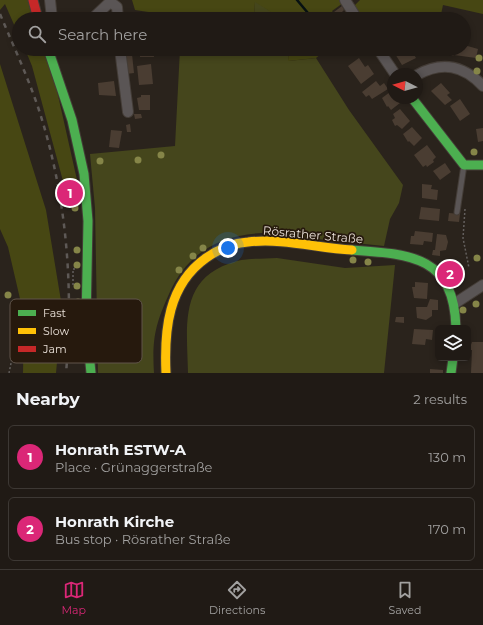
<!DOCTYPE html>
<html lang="en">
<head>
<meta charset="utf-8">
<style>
  body { margin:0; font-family:Montserrat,sans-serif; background:#2d2722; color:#f1f3f6 }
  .controls { position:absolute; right:12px; bottom:12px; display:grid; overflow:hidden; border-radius:6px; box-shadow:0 2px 6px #0003 }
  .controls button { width:36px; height:36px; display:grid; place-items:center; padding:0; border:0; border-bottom:1px solid #3d3834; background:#201a15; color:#f1f3f6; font:20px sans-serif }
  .compass { position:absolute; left:387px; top:68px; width:36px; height:36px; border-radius:50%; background:#201a15; box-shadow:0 2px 6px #0003; rotate:276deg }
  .you { position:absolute; left:228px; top:248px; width:14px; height:14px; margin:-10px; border:3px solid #fff; border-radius:50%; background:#1a73e8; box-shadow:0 0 0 6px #1a73e833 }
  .badge { display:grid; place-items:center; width:26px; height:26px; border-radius:50%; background:#db2777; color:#fff; font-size:13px; font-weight:700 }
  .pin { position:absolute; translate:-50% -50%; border:2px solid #fff; box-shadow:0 1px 4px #0006 }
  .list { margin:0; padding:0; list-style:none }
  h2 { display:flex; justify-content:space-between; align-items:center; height:52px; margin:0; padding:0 16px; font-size:17px }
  h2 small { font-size:13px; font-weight:400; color:#a2a1a0 }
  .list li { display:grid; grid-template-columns:26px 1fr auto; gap:12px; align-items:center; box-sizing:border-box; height:64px; margin:0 8px 8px; padding:0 8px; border:1px solid #3d3834; border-radius:6px }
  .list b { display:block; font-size:15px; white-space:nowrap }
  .list p { margin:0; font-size:13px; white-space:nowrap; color:#a2a1a0 }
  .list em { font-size:13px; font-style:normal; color:#a2a1a0 }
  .icon { flex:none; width:22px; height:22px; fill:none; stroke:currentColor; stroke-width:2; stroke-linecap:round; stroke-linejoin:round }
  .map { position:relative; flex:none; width:483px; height:373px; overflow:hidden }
  .search { position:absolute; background:#201a15; box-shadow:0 2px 6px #0003; left:12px; right:12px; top:12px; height:44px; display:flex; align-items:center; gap:10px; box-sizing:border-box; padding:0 14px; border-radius:22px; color:#a2a1a0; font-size:15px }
  .sheet { height:196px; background:#201a15 }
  nav { display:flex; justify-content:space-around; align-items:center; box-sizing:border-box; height:56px; border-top:1px solid #3d3834; background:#201a15; font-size:11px; color:#a2a1a0 }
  nav a { display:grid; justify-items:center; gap:2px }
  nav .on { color:#db2777 }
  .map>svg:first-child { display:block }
</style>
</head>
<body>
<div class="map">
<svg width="483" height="373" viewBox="0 0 483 373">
  <rect width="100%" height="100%" fill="#2a231c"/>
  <g fill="#45461c">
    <path d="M255,1L282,19H182V17H254Z"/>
    <path d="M180,49H289L288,61L316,58L349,110L403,185L399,203L390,219L384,246C358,243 333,241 308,238C293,236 277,233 262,233C219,235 187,253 169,294C155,325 152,339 154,373H98L95,208L90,154L175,146Z"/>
    <path d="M277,258L345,268L395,265L384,373H188C187,325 178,277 237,261C249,258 264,259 277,258Z"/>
  </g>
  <g fill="#474713">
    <path d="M0,0H29L35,19H19V36L5,4L0,10Z"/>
    <path d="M132,0H341L343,3L332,11L337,19H282L255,2L254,17H182L135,10Z"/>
    <path d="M360,0H483V14L443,5L440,19H360L354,6Z"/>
    <path d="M25,49H45L53,73L77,180L63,181L32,66Z"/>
    <path d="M289,49H327L316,58L288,61Z"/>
    <path d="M0,64L46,210L62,307L56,373H23L24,316L8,247L0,229Z"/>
  </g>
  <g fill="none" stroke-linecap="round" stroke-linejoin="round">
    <path stroke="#071112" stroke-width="2.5" d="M297,0L313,19"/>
  </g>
  <g fill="#4a3d32">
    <path d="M342,6L344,10L342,12L347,19H338L334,12Z"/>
    <path d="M150,14V19H134V15Z"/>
    <path d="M464,45L478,49L476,58L454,55L453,56L447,53V49H464Z"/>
    <path d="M140,49H153L154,57H140Z"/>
    <path d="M392,49H411L416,58L402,65Z"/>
    <path d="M132,54L134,73L126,74L124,55Z"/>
    <path d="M359,58L365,67L368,65L374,74L361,84L348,66Z"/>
    <path d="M151,64L153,84L139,85L137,66Z"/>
    <path d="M114,81L116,96L99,95L98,83Z"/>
    <path d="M376,81L380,86L384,83L388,89L372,99L369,95L366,97L362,92Z"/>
    <path d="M441,83L450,93L447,95L452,100L445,105L431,91Z"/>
    <path d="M390,92L393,98L397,99L400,103L391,110L388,106L387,107L382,98Z"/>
    <path d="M141,95H150V110H139L137,98L141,97Z"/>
    <path d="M460,99L470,114L460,121L450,106Z"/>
    <path d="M400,109L410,121L402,129L397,125L395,126L392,120L395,118L393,114Z"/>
    <path d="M134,114H141L142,118L135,119Z"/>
    <path d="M130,124L131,132H127L126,125Z"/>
    <path d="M412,127L422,138L414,146L409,141L408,142L403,134Z"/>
    <path d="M483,128V141L478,142L476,129Z"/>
    <path d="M111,130L122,131L119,148L109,147Z"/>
    <path d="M427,145L436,157L433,160L434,162L427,167L426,165L423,167L414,155Z"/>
    <path d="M445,163L451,172L440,180L433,171Z"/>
    <path d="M422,184L432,185L431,189L438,190L437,200L422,198Z"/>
    <path d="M73,187L75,199L67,200L65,188Z"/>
    <path d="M421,207L440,209L439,221L419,219Z"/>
    <path d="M449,213L460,214L459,222L448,221Z"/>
    <path d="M415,231L433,233L432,242L424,241L423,245L410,244L411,236H414Z"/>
    <path d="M437,234L446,235L448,242L446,250L440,251V256L432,255L433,250H435Z"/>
    <path d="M415,282L428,283L427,299L414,298L412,287H415Z"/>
    <path d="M430,299L438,300V310H432V316L426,320L417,318L416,307H427Z"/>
    <path d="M396,317H404V323L395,322Z"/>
    <path d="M414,329L433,330L432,340L426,339L425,345L412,344Z"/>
    <path d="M472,342H483V373H471L472,350H469Z"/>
    <path d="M430,369L443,370V373H430Z"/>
  </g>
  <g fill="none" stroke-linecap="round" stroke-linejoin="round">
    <g stroke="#443d37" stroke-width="7">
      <path id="lane" d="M457,212L464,165"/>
    </g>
    <g stroke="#443d37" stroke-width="12">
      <g id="street">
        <path d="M50,0L52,19"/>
        <path d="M345,0L357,19"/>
        <path d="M92,19L109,3L113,4L117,7L118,19"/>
        <path d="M120,49L128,112"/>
        <path d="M378,49L395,74"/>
        <path d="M417,75C442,61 463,65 483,86"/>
        <path d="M454,304L483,285"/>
      </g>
    </g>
    <g stroke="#443d37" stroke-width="11">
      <g id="fast">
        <path d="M48,49L72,120L84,174L88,221L86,323L91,373"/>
        <path d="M412,98L464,165H483"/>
        <path d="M352,250C411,254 454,256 456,328"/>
        <path d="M451,373L453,358"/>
      </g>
    </g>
    <g stroke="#443d37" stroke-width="11">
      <path id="slow" d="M166,373C164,330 168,285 206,258C219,249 233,243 248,242C283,238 317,248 352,250"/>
    </g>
    <g stroke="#443d37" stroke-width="11">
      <path id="jam" d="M33,0L38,19"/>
    </g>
    <g stroke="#635f5d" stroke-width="1.5" stroke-dasharray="2 2" stroke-linecap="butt">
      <path d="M465,209L463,238L469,268"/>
      <path d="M73,285V269H75"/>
      <path d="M9,373L14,349V318"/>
    </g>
    <use href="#lane" stroke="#5a5555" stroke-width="5"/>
    <use href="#street" stroke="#5a5555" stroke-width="10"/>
    <use href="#fast" stroke="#4caf50" stroke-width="9"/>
    <use href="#slow" stroke="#ffc107" stroke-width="9"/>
    <use href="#jam" stroke="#c62828" stroke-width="9"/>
    <path stroke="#5e5956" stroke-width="2.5" stroke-dasharray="5 5" stroke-linecap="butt" d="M0,14C13,45 27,75 38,107C66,192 74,284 66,373"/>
  </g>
  <g fill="#858548">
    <circle cx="479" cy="58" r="3.5"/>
    <circle cx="477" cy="71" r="3.5"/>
    <circle cx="474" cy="152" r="3.5"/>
    <circle cx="161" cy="155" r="3.5"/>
    <circle cx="138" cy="160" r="3.5"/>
    <circle cx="100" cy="161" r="3.5"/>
    <circle cx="75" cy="208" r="3.5"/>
    <circle cx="203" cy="248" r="3.5"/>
    <circle cx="77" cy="250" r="3.5"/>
    <circle cx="193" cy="256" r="3.5"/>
    <circle cx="477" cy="258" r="3.5"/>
    <circle cx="353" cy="260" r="3.5"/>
    <circle cx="368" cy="262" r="3.5"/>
    <circle cx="77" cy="265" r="3.5"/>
    <circle cx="179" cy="270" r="3.5"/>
    <circle cx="77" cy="286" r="3.5"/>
    <circle cx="8" cy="295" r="3.5"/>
    <circle cx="78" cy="302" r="3.5"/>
    <circle cx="476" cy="304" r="3.5"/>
    <circle cx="463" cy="310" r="3.5"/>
  </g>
  <g text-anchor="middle" stroke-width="3.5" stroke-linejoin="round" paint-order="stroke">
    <g font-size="12" fill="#e8dfd7" stroke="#26190d">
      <text transform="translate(313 235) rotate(5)" y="4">Rösrather Straße</text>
    </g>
  </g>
  <rect x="10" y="299" width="132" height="64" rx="6" fill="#26190d" stroke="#60544a" stroke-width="1"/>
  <rect x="18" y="310" width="18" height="6" fill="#4caf50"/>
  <rect x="18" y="328" width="18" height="6" fill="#ffc107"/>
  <rect x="18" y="346" width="18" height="6" fill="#c62828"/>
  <g font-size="11" fill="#e8dfd7">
    <text x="43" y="317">Fast</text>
    <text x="43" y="335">Slow</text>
    <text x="43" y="353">Jam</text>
  </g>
</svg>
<div class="controls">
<button><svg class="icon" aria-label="layers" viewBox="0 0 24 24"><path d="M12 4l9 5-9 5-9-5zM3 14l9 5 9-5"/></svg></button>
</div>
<svg class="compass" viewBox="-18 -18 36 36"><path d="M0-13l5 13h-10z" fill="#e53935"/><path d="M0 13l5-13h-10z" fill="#a2a1a0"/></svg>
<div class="you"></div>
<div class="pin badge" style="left:70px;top:193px">1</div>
<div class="pin badge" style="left:450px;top:274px">2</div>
<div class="search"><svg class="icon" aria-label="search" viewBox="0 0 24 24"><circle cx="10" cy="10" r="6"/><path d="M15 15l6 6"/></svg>Search here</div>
</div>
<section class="sheet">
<h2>Nearby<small>2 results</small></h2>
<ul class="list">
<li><span class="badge">1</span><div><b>Honrath ESTW-A</b><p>Place · Grünaggerstraße</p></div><em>130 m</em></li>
<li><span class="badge">2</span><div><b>Honrath Kirche</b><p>Bus stop · Rösrather Straße</p></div><em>170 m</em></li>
</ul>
</section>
<nav>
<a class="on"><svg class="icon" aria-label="map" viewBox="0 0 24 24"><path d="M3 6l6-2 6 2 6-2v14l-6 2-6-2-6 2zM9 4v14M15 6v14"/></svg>Map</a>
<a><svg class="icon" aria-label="directions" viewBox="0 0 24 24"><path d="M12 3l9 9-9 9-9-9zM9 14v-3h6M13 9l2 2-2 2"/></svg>Directions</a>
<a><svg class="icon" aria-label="saved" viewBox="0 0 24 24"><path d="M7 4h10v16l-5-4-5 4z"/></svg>Saved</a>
</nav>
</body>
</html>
